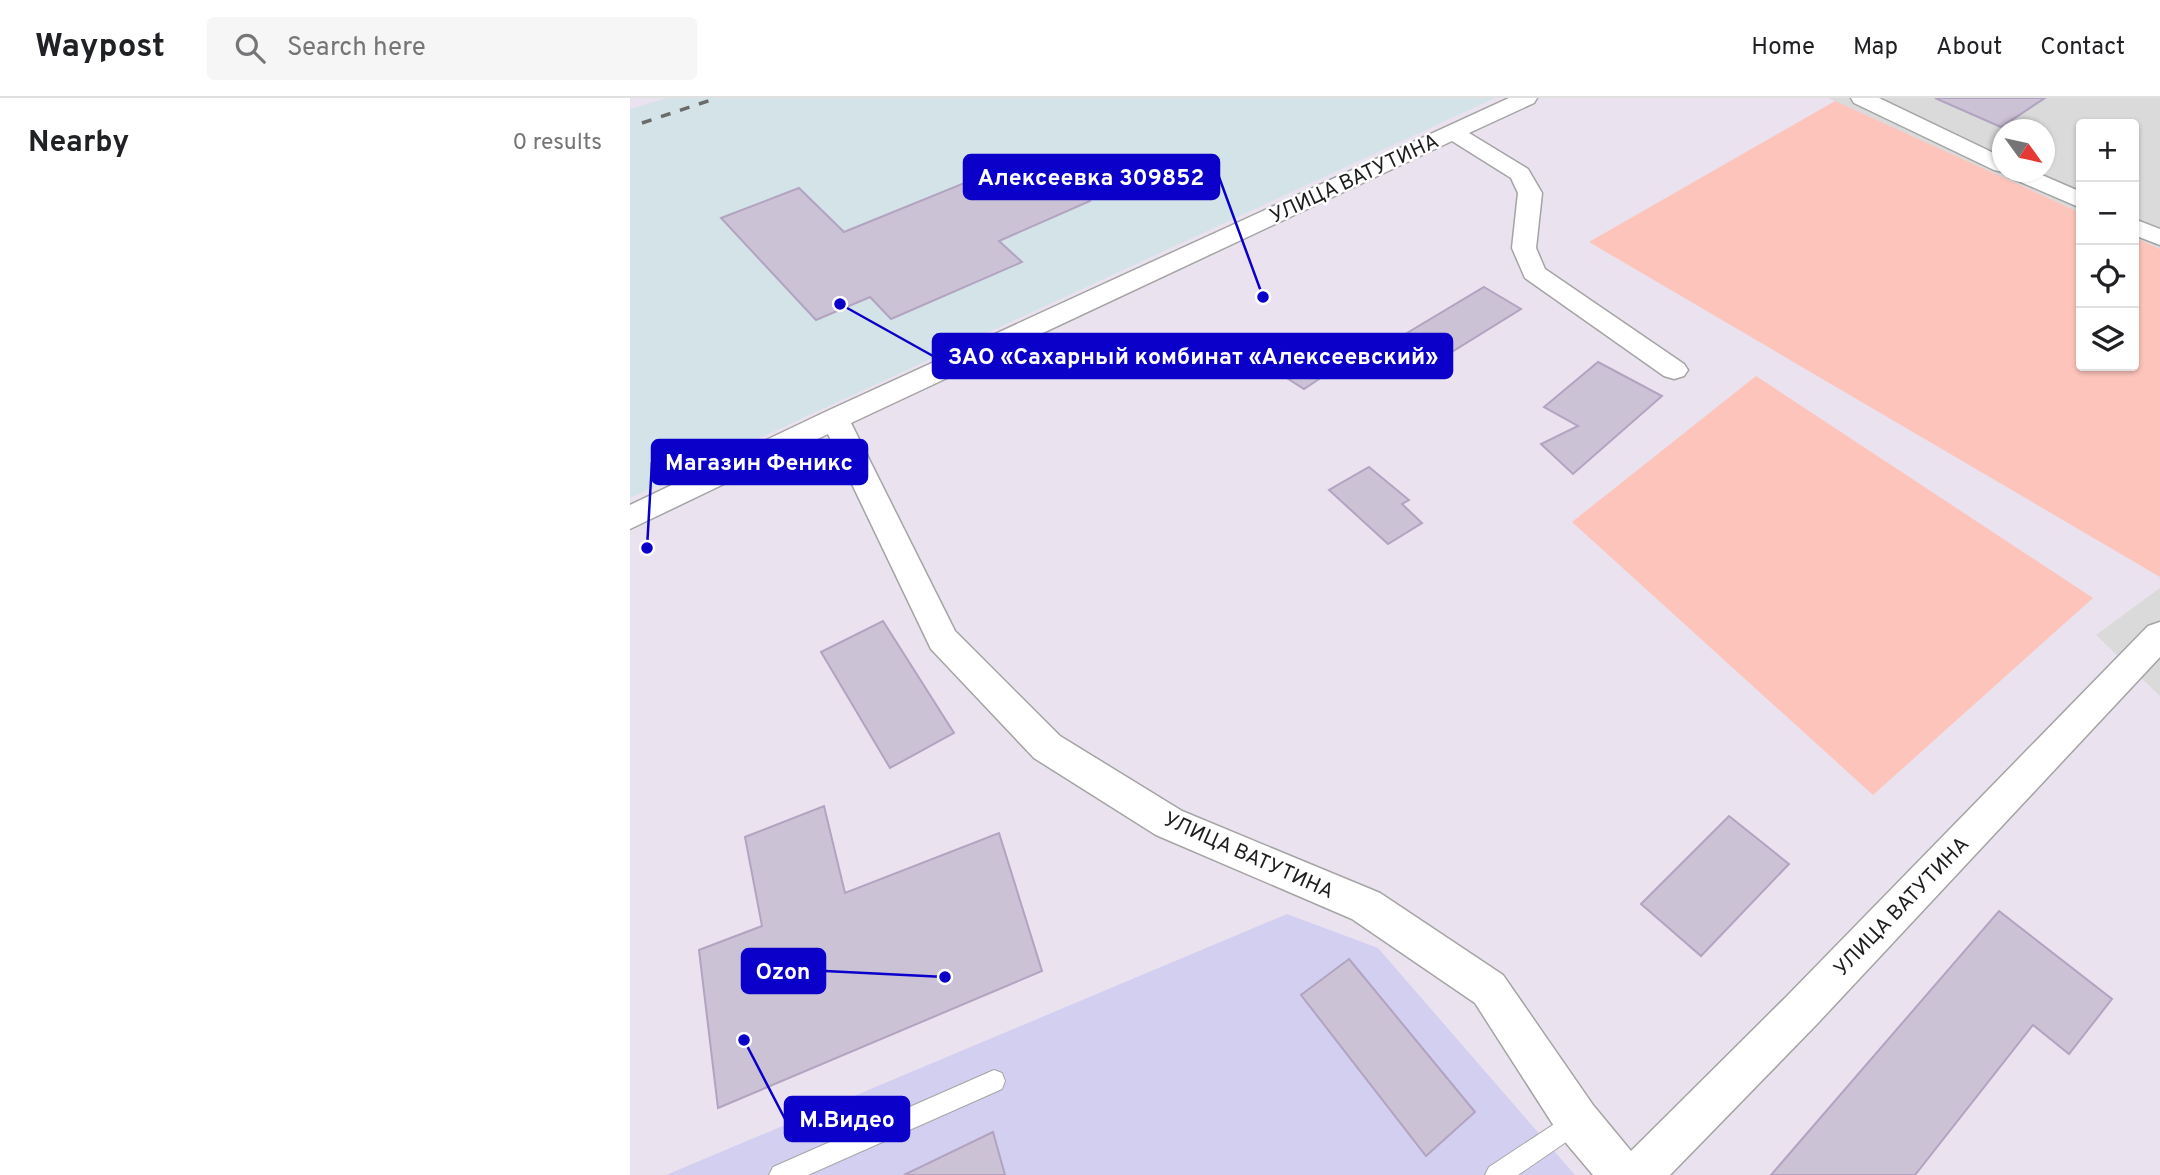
<!DOCTYPE html>
<html lang="en">
<head>
<meta charset="utf-8">
<style>
  body { margin:0; font-family:Overpass,sans-serif; background:#f6f6f6; color:#202124 }
  .controls { position:absolute; right:21px; top:21px; display:grid; overflow:hidden; border-radius:7px; box-shadow:0 2px 5px #0004 }
  .controls button { width:63px; height:63px; display:grid; place-items:center; padding:0; border:0; border-bottom:2px solid #e0e0e0; background:#fff; color:#202124; font:35px sans-serif }
  .compass { position:absolute; left:1362px; top:21px; width:63px; height:63px; border-radius:50%; background:#fff; box-shadow:0 2px 5px #0004; rotate:123deg }
  .list { margin:0; padding:0; list-style:none }
  h2 { display:flex; justify-content:space-between; align-items:center; height:91px; margin:0; padding:0 28px; font-size:30px }
  h2 small { font-size:23px; font-weight:400; color:#757577 }
  .icon { flex:none; width:38px; height:38px; fill:none; stroke:currentColor; stroke-width:2; stroke-linecap:round; stroke-linejoin:round }
  .map { position:relative; flex:none; width:1530px; height:1077px; overflow:hidden }
  header { display:flex; align-items:center; gap:42px; box-sizing:border-box; height:98px; padding:0 35px; background:#fff; border-bottom:2px solid #e0e0e0 }
  header strong { font-size:33px }
  nav { display:flex; gap:38px; margin-inline-start:auto; font-size:24px }
  .search { width:490px; height:63px; background:#f6f6f6; display:flex; align-items:center; gap:18px; box-sizing:border-box; padding:0 24px; border-radius:7px; color:#757577; font-size:26px }
  main { display:flex }
  aside { flex:1; background:#fff }
  .map>svg:first-child { display:block }
</style>
</head>
<body>
<header>
<strong>Waypost</strong>
<div class="search"><svg class="icon" aria-label="search" viewBox="0 0 24 24"><circle cx="10" cy="10" r="6"/><path d="M15 15l6 6"/></svg>Search here</div>
<nav><a>Home</a><a>Map</a><a>About</a><a>Contact</a></nav>
</header>
<main>
<aside>
<h2>Nearby<small>0 results</small></h2>
<ul class="list">
</ul>
</aside>
<div class="map">
<svg width="1530" height="1077" viewBox="0 0 1530 1077">
  <rect width="100%" height="100%" fill="#ebe2ef"/>
  <g fill="#dadadb" fill-rule="evenodd">
    <path d="M1198,0H1530V151L1504,139V26H1451V115ZM1372,32H1414V74H1372Z"/>
    <path d="M1530,490V598L1466,537Z"/>
  </g>
  <path fill="#d3cff1" d="M657,816L748,850L945,1077H36Z"/>
  <path fill="#d3e3e8" d="M37,0H865L0,400V11Z"/>
  <g fill="#fdc4bb">
    <path d="M1205,3L1451,115V268H1504V139L1530,151V479L959,144Z"/>
    <path d="M1126,278L1463,500L1243,697L942,424Z"/>
  </g>
  <g fill="#ccc2d6" stroke="#b2a3c1" stroke-width="2">
    <path d="M1305,0H1415L1371,29Z"/>
    <path d="M401,58L460,103L369,143L392,164L261,221L240,199L186,222L91,120L169,90L214,134Z"/>
    <path d="M854,189L891,211L804,265L767,241Z"/>
    <path d="M671,257L698,275L674,291L646,273Z"/>
    <path d="M968,264L1032,298L943,376L911,346L948,328L914,309Z"/>
    <path d="M739,369L779,402L772,406L792,425L758,446L699,392Z"/>
    <path d="M253,523L324,635L260,670L191,554Z"/>
    <path d="M194,708L215,795L369,735L412,873L88,1010L69,852L132,828L115,739Z"/>
    <path d="M1099,718L1159,766L1071,858L1011,806Z"/>
    <path d="M1369,813L1482,901L1439,956L1403,927L1285,1077H1141Z"/>
    <path d="M719,861L845,1014L796,1058L671,897Z"/>
    <path d="M363,1034L375,1077H274Z"/>
  </g>
  <g fill="none" stroke-linecap="round" stroke-linejoin="round">
    <g stroke="#a4a4a4" stroke-width="2">
      <g id="service">
        <path d="M364,972L372,975L375,983L372,991L178,1077H139L143,1069Z"/>
        <path d="M947,1011L955,1015L959,1023L955,1031L888,1077H855L859,1069Z"/>
      </g>
    </g>
    <g stroke="#a4a4a4" stroke-width="3">
      <g id="minor">
        <path d="M879,0H907L904,5L839,35L898,71L912,95L906,150L915,171L1054,266L1058,272L1054,278L1044,281L1034,278L895,180L882,150L888,95L881,80L822,43L221,325L325,533L430,638L552,713L750,795L873,877L963,1007L1001,1053L1157,898L1518,528L1530,524V559L1187,926L1040,1077H963L931,1039L845,905L722,821L526,737L404,660L301,551L198,336L0,431V407L195,314Z"/>
        <path d="M1221,0H1249L1372,59L1373,74L1364,72L1224,5Z"/>
        <path d="M1375,74H1405L1451,94V110L1379,79Z"/>
        <path d="M1504,121L1530,131V147L1504,137Z"/>
      </g>
    </g>
    <use href="#service" fill="#fff" fill-rule="evenodd"/>
    <use href="#minor" fill="#fff" fill-rule="evenodd"/>
    <path stroke="#6b6b6b" stroke-width="3.5" stroke-dasharray="10 10" stroke-linecap="butt" d="M12,25L87,0"/>
  </g>
  <g text-anchor="middle" stroke-width="5" stroke-linejoin="round" paint-order="stroke">
    <g font-size="21" fill="#1d1d1d" stroke="#fff">
      <text transform="translate(724 80) rotate(-25)" y="7">УЛИЦА ВАТУТИНА</text>
      <text transform="translate(619 757) rotate(24)" y="7">УЛИЦА ВАТУТИНА</text>
      <text transform="translate(1271 808) rotate(-46)" y="7">УЛИЦА ВАТУТИНА</text>
    </g>
  </g>
  <path fill="none" stroke="#0b00c9" stroke-width="2.5" d="M633 199L589 79M210 206L303 258M17 450L22 364M315 879L195 873M114 942L155 1021"/>
  <g fill="#0b00c9" stroke="#fff" stroke-width="2.5">
    <circle cx="633" cy="199" r="7"/>
    <circle cx="210" cy="206" r="7"/>
    <circle cx="17" cy="450" r="7"/>
    <circle cx="315" cy="879" r="7"/>
    <circle cx="114" cy="942" r="7"/>
  </g>
  <g fill="#0b00c9" stroke="#0b00c9" stroke-width="2.5">
    <rect x="334" y="57" width="255" height="44" rx="7"/>
    <rect x="303" y="236" width="519" height="44" rx="7"/>
    <rect x="22" y="342" width="215" height="44" rx="7"/>
    <rect x="112" y="851" width="83" height="44" rx="7"/>
    <rect x="155" y="999" width="124" height="44" rx="7"/>
  </g>
  <g font-size="23" text-anchor="middle" font-weight="bold" fill="#fff">
    <text x="461" y="87">Алексеевка 309852</text>
    <text x="563" y="266">ЗАО «Сахарный комбинат «Алексеевский»</text>
    <text x="129" y="372">Магазин Феникс</text>
    <text x="153" y="881">Ozon</text>
    <text x="217" y="1029">М.Видео</text>
  </g>
</svg>
<div class="controls">
<button>+</button>
<button>−</button>
<button><svg class="icon" aria-label="locate" viewBox="0 0 24 24"><circle cx="12" cy="12" r="6"/><path d="M12 2v4M12 18v4M2 12h4M18 12h4"/></svg></button>
<button><svg class="icon" aria-label="layers" viewBox="0 0 24 24"><path d="M12 4l9 5-9 5-9-5zM3 14l9 5 9-5"/></svg></button>
</div>
<svg class="compass" viewBox="-18 -18 36 36"><path d="M0-13l5 13h-10z" fill="#e53935"/><path d="M0 13l5-13h-10z" fill="#757577"/></svg>
</div>
</main>
</body>
</html>
